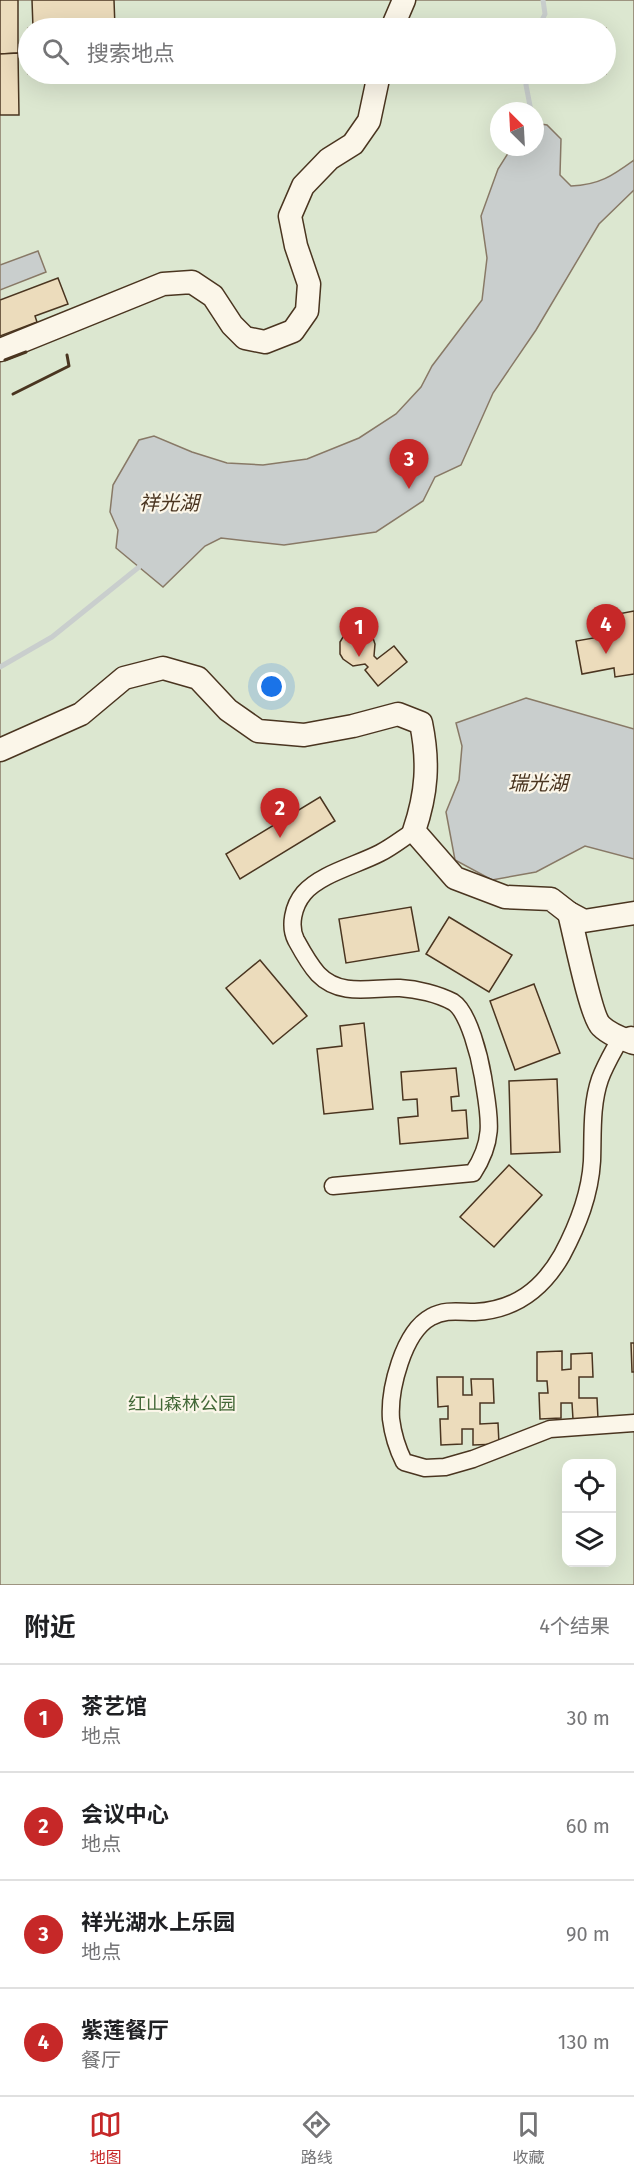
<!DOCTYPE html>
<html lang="zh">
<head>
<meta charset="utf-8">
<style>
  body { margin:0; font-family:"Fira Sans","Noto Sans SC",sans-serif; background:#f6f6f6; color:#202124 }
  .controls { position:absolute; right:18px; bottom:18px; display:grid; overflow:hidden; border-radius:12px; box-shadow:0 6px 24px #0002 }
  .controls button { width:54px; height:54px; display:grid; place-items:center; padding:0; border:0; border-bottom:2px solid #e0e0e0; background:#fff; color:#202124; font:30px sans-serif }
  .compass { position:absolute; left:490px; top:102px; width:54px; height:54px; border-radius:50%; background:#fff; box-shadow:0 6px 24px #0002; rotate:336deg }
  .you { position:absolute; left:272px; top:687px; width:21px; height:21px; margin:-15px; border:4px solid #fff; border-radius:50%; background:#1a73e8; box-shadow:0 0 0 9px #1a73e833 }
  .badge { display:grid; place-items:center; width:39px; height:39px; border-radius:50%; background:#c62828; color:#fff; font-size:20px; font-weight:700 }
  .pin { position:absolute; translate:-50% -50px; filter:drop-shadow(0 2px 3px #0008) }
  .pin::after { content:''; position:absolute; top:32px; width:21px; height:18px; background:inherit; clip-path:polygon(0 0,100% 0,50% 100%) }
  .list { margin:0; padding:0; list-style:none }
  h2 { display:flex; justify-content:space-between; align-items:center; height:78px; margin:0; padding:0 24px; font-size:26px }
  h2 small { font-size:20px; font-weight:400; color:#757577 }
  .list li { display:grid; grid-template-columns:39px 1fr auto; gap:18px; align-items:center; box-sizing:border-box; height:108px; padding:0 24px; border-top:2px solid #e0e0e0 }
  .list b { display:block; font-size:22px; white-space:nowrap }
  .list p { margin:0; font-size:20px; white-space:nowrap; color:#757577 }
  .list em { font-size:20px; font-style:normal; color:#757577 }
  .icon { flex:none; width:33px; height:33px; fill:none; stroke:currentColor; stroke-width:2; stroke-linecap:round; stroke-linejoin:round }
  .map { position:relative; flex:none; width:634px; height:1585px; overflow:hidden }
  .search { position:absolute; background:#fff; box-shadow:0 6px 24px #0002; left:18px; right:18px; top:18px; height:66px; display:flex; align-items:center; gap:15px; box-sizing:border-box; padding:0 21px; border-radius:33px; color:#757577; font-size:22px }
  .sheet { height:510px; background:#fff }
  nav { display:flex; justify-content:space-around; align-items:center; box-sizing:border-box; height:84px; border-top:2px solid #e0e0e0; background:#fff; font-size:16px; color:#757577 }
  nav a { display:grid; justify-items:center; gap:3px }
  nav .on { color:#c62828 }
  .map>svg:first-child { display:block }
</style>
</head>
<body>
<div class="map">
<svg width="634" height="1585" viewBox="0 0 634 1585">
  <rect width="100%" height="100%" fill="#fbf6e9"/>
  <path fill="#dce7d0" stroke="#887966" stroke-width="1.5" fill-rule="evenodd" d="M0,0H634V1585H0ZM28,28H606V74H28ZM499,111H535V147H499ZM566,1464H612V1562H566Z"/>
  <g fill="#c9cecd" stroke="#887966" stroke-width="1.5">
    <path d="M535,123L547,125L561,139L560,175L571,186C599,185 612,176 634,160V190L599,224L536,330L493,393L461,465L435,477L423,501L376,532L284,545L221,538L205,546L163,587L116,548L118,530L110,512L113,485L139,440L154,436L192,452L227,463L263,465L307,459L359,438L396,414L421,387L432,366L482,300L487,258L481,216L498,169L512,147H535Z"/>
    <path d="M38,251L46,272L0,290V265Z"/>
    <path d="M526,698L634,729V859L585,846L536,872L492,880L455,860L446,812L459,780L462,746L456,723Z"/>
  </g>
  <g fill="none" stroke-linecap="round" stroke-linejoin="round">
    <g stroke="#c9cecd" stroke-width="5">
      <path d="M538,28L545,14L543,0"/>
      <path d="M527,74L526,85L531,111"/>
      <path d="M0,667L52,637L139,567"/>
    </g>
  </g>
  <g fill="#ecdcbc" stroke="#4a3520" stroke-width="1.5">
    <path d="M0,0H18V53L0,54Z"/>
    <path d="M32,0H114L115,28H33Z"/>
    <path d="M18,53L19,115H0V54Z"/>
    <path d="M58,278L68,304L35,316L37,322L0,336V300Z"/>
    <path d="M634,611V674L615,677L614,668L582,674L576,641L605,636L602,617Z"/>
    <path d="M352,630L364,631L373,638L375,644L374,656L377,659L394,646L407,662L378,686L365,670L368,667L365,664L353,666L343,659L340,654V642L343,637Z"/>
    <path d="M320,797L335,821L240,879L226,854Z"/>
    <path d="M411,907L419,951L346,963L339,919Z"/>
    <path d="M449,917L512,955L489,992L426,954Z"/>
    <path d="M260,960L307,1016L273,1044L226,988Z"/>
    <path d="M534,984L560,1053L515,1070L490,1001Z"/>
    <path d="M364,1023L373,1109L324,1114L317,1049L342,1046L340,1026Z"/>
    <path d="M456,1068L459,1096L451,1097L452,1111L466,1110L468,1138L400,1144L398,1118L418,1116L417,1099L403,1100L401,1072Z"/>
    <path d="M557,1079L560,1152L511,1154L509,1081Z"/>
    <path d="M509,1165L542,1195L494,1247L460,1217Z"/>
    <path d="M631,1343H634V1372H632Z"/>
    <path d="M562,1351V1370L571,1369V1354L592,1353L593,1377H579V1398H597L598,1419H573L572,1403H561V1418L540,1419L539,1393H548L547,1381H537V1352Z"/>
    <path d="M437,1377H463V1395H472L471,1379H493L494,1403H480V1424L498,1423L499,1444L473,1445V1429H462V1444L441,1445L440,1419H448V1406L438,1407Z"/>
  </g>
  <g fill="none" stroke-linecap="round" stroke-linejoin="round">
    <g stroke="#4a3520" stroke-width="19">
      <g id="street">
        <path d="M631,1035L620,1039C613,1052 605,1065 600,1079C591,1105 593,1134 592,1161C590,1195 578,1225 562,1255C542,1290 515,1310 475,1312C459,1312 445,1309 431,1317C403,1332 389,1390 391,1419C393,1435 397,1448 404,1462L425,1468L445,1467L473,1459L550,1429L634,1423"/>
        <path d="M333,1186L473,1173C496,1138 489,1116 483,1077C480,1059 469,1012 453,1002C438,994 417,989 400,988C373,987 341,998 318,974C309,964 302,951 296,940C289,926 293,906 304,893C320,874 357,865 380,853C392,847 403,838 414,831"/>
      </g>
    </g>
    <g stroke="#4a3520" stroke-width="25">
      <g id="secondary">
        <path d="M392,28L404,0"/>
        <path d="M0,350L163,284L192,282L213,296L232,325L245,338L265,342L293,331L307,311L309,284L296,246L290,216L303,186L329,159L353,144L369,121L379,74"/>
        <path d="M0,750L81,714L124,678L163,668L198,678L228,710L258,731L304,735L353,726L398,714L421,723C429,762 427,793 414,831L455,878L505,897L551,899L569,913L584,921L634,913"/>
        <path d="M569,913C574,932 591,1017 601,1026C610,1035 623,1039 634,1043"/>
      </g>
    </g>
    <use href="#street" stroke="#fbf6e9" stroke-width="16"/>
    <use href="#secondary" stroke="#fbf6e9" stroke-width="22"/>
    <g stroke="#4a3520" stroke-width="3">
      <path d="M5,360L26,352"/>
      <path d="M13,394L69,366L67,355"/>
    </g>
  </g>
  <g text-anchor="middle" stroke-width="4.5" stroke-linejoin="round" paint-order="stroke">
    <g font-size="18" fill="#436837" stroke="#fbf6e9">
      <text x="182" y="1410">红山森林公园</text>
    </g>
    <g font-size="20" font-style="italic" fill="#4a3520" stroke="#fbf6e9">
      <text x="169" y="510">祥光湖</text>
      <text x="538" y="790">瑞光湖</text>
    </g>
  </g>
</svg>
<div class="controls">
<button><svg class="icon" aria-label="locate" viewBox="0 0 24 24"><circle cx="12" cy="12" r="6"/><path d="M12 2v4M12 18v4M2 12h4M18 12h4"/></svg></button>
<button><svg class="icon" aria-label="layers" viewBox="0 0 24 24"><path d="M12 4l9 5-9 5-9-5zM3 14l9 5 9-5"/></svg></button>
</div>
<svg class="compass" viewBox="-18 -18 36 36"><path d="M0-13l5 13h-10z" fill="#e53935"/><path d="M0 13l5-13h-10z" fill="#757577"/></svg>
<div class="you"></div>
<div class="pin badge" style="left:359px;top:657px">1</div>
<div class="pin badge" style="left:280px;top:838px">2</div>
<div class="pin badge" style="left:409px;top:489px">3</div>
<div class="pin badge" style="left:606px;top:654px">4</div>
<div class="search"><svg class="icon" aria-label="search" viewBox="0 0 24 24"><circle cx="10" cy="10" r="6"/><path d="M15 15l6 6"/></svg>搜索地点</div>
</div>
<section class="sheet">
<h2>附近<small>4个结果</small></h2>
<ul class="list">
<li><span class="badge">1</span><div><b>茶艺馆</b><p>地点</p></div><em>30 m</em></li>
<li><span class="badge">2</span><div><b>会议中心</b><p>地点</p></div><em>60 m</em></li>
<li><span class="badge">3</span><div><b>祥光湖水上乐园</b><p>地点</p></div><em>90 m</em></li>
<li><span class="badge">4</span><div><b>紫莲餐厅</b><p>餐厅</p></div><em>130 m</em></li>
</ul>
</section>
<nav>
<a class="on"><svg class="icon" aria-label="map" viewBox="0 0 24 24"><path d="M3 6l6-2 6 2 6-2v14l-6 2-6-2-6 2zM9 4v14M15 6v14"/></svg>地图</a>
<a><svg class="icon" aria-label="directions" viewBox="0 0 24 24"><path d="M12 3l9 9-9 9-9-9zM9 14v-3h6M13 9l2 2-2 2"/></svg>路线</a>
<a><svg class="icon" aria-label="saved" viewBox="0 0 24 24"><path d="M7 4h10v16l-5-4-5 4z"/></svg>收藏</a>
</nav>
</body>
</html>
